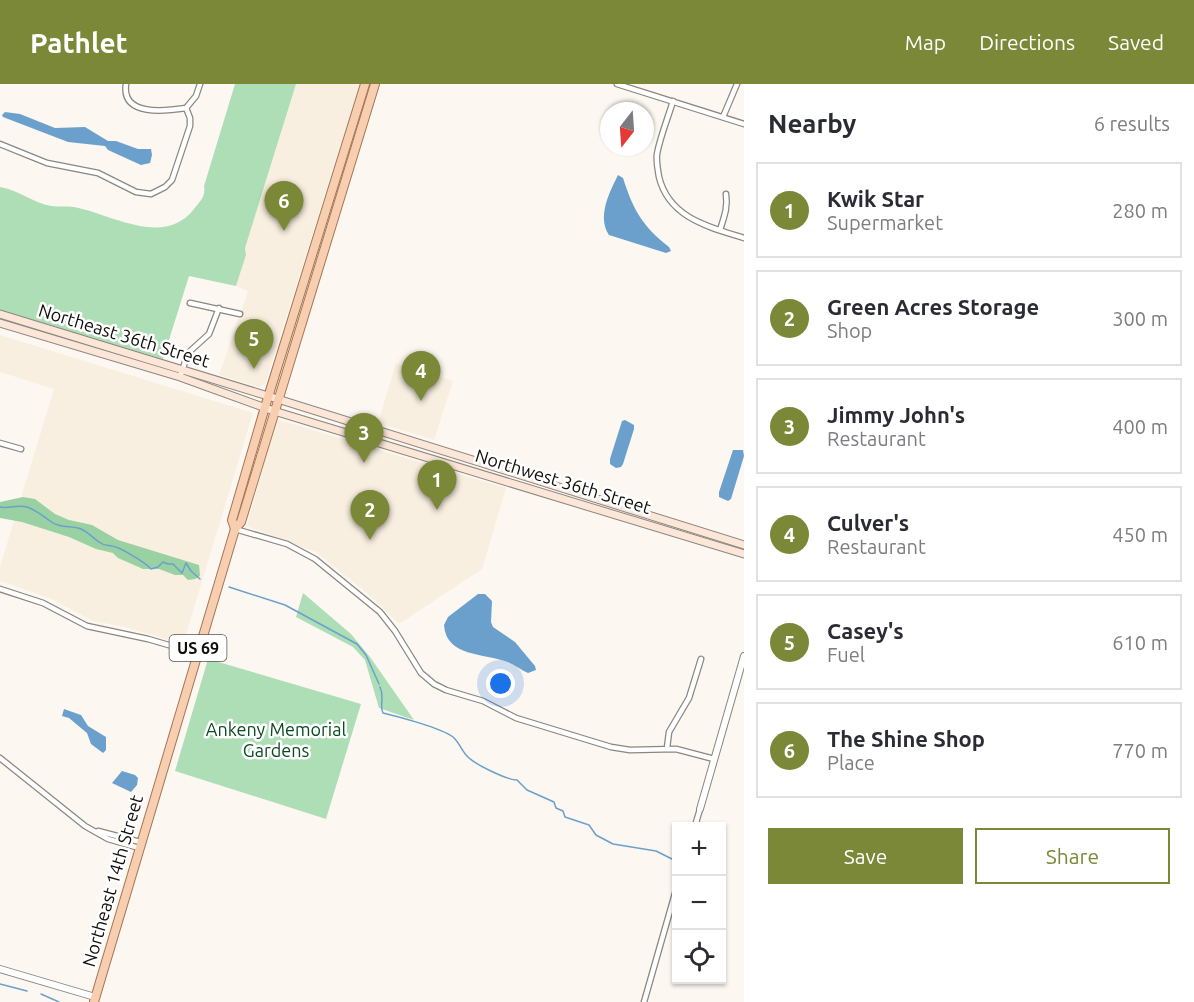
<!DOCTYPE html>
<html lang="en">
<head>
<meta charset="utf-8">
<style>
  body { margin:0; font-family:Ubuntu,sans-serif; background:#f2f2f3; color:#2b2b33 }
  .controls { position:absolute; right:18px; bottom:18px; display:grid; overflow:hidden; border-radius:0px; box-shadow:0 2px 4px #0004 }
  .controls button { width:54px; height:54px; display:grid; place-items:center; padding:0; border:0; border-bottom:2px solid #e1e1e2; background:#fff; color:#2b2b33; font:30px sans-serif }
  .compass { position:absolute; left:600px; top:18px; width:54px; height:54px; border-radius:50%; background:#fff; box-shadow:0 2px 4px #0004; rotate:197deg }
  .you { position:absolute; left:501px; top:600px; width:21px; height:21px; margin:-15px; border:4px solid #fff; border-radius:50%; background:#1a73e8; box-shadow:0 0 0 9px #1a73e833 }
  .badge { display:grid; place-items:center; width:39px; height:39px; border-radius:50%; background:#7a8837; color:#fff; font-size:20px; font-weight:700 }
  .pin { position:absolute; translate:-50% -50px; filter:drop-shadow(0 2px 3px #0008) }
  .pin::after { content:''; position:absolute; top:32px; width:21px; height:18px; background:inherit; clip-path:polygon(0 0,100% 0,50% 100%) }
  .list { margin:0; padding:0; list-style:none }
  h2 { display:flex; justify-content:space-between; align-items:center; height:78px; margin:0; padding:0 24px; font-size:26px }
  h2 small { font-size:20px; font-weight:400; color:#7c7c81 }
  .list li { display:grid; grid-template-columns:39px 1fr auto; gap:18px; align-items:center; box-sizing:border-box; height:96px; margin:0 12px 12px; padding:0 12px; border:2px solid #e1e1e2; border-radius:0px }
  .list b { display:block; font-size:22px; white-space:nowrap }
  .list p { margin:0; font-size:20px; white-space:nowrap; color:#7c7c81 }
  .list em { font-size:20px; font-style:normal; color:#7c7c81 }
  .actions { display:flex; gap:12px; padding:18px 24px }
  .actions a { flex:1; padding:14px 0; border:2px solid #7a8837; border-radius:0px; text-align:center; font-size:21px; color:#7a8837 }
  .actions .main { background:#7a8837; color:#fff }
  .icon { flex:none; width:33px; height:33px; fill:none; stroke:currentColor; stroke-width:2; stroke-linecap:round; stroke-linejoin:round }
  .map { position:relative; flex:none; width:744px; height:918px; overflow:hidden }
  header { display:flex; align-items:center; gap:36px; box-sizing:border-box; height:84px; padding:0 30px; background:#7a8837; color:#fff }
  header strong { font-size:28px }
  nav { display:flex; gap:33px; margin-inline-start:auto; font-size:21px }
  main { display:flex }
  aside { flex:1; background:#fff }
  .map>svg:first-child { display:block }
</style>
</head>
<body>
<header>
<strong>Pathlet</strong>
<nav><a>Map</a><a>Directions</a><a>Saved</a></nav>
</header>
<main>
<div class="map">
<svg width="744" height="918" viewBox="0 0 744 918">
  <rect width="100%" height="100%" fill="#fcf7f0"/>
  <g fill="#f8efe0">
    <path d="M296,0H360L265,300L259,303L219,291L248,207L236,202L246,171L245,164Z"/>
    <path d="M0,251L253,329L183,560L125,543L93,537L49,514L0,497V483L54,305L0,288Z"/>
    <path d="M396,279L453,297L434,356L378,339Z"/>
    <path d="M276,335L506,404L482,485L399,540L372,513L316,468L247,442Z"/>
  </g>
  <g fill="#aedeb6">
    <path d="M235,0H296L245,164L246,171L236,202L189,192L163,275L0,226V103C18,106 34,119 51,122C59,123 67,122 74,123C111,130 164,164 194,125C200,117 206,113 204,102Z"/>
    <path d="M303,509L351,550L370,573L414,636L379,624L365,576L353,563L296,533Z"/>
    <path d="M208,575L361,620L326,735L175,687Z"/>
  </g>
  <path fill="#99d1a2" d="M23,413L35,415L55,430L69,436L92,441L118,456L199,481L200,492L195,495L188,496L183,491H175L159,485H143L118,474L113,469L96,465L69,453L22,438L0,434V418Z"/>
  <g fill="#6ba0cd">
    <path d="M5,28L20,30L55,44L85,43L108,57H116L138,65H151L152,71L150,79L141,81L108,66L105,62L68,58L3,33L2,31Z"/>
    <path d="M618,91L623,94C633,125 642,142 669,163L671,167L666,169L609,151C597,133 609,109 618,91Z"/>
    <path d="M625,336L634,341V345L623,380L621,383L616,384L610,380V375L622,337Z"/>
    <path d="M733,366H743L744,372L731,415L728,417L719,413V408Z"/>
    <path d="M478,510H485L492,517L491,538L493,543L515,558L535,582L536,586L528,589C521,586 515,581 508,578C484,569 446,573 444,541L448,533Z"/>
    <path d="M64,625L81,631L88,642L106,653V666L103,669L91,660L87,649L69,634L62,632Z"/>
    <path d="M122,687L135,691L138,694L137,701L131,708L112,699Z"/>
  </g>
  <g fill="none" stroke-linecap="round" stroke-linejoin="round">
    <g stroke="#6ba0cd" stroke-width="1.5">
      <path d="M0,423C8,425 19,420 27,423C36,426 43,432 50,437C60,445 72,441 81,445C88,448 93,454 99,458C104,462 107,461 112,462C120,463 146,479 151,485L158,483L163,478L168,480H173L182,489L186,479L191,487L200,495"/>
      <path d="M229,503L285,521L357,560L366,571L379,600"/>
      <path d="M380,603C385,614 379,621 383,629C400,633 441,644 453,653C459,658 462,667 467,672C474,680 507,696 517,696L527,706L554,718L556,724L563,727L565,733L589,741L596,751L613,760L656,767L676,777"/>
      <path d="M0,900L27,907"/>
      <path d="M41,910L59,918"/>
    </g>
    <g stroke="#8b8780" stroke-width="7">
      <g id="minor">
        <path d="M126,0C121,33 166,27 186,24L196,12L200,0"/>
        <path d="M617,0L744,40"/>
        <path d="M673,17C668,34 660,53 657,70C656,78 658,86 659,93C669,134 709,143 744,154"/>
        <path d="M723,33L737,0"/>
        <path d="M0,60L47,79L98,89L136,108L151,110L165,103L172,96L190,42V34L186,24"/>
        <path d="M720,146C724,133 728,124 726,110"/>
        <path d="M190,219L240,230"/>
        <path d="M180,293L188,269L209,250L219,224"/>
        <path d="M0,359L21,365"/>
        <path d="M235,445L287,460L315,475L380,528L395,547L421,589L434,600L446,606L483,617L516,634L611,663L630,666L676,665L714,675"/>
        <path d="M0,505L43,519L87,542L148,555L196,569"/>
        <path d="M667,664L669,648L689,614L701,575"/>
        <path d="M0,674L85,742L108,755L139,764"/>
        <path d="M695,742L700,725"/>
        <path d="M98,747L140,758"/>
        <path d="M644,918L676,806"/>
      </g>
    </g>
    <g stroke="#8b8780" stroke-width="8">
      <g id="tertiary">
        <path d="M700,725L744,572"/>
        <path d="M0,885L95,913"/>
      </g>
    </g>
    <g stroke="#8b8780" stroke-width="9">
      <g id="secondary">
        <path d="M0,230L268,312L744,461"/>
        <path d="M0,239L180,293L274,327L744,470"/>
      </g>
    </g>
    <g stroke="#a47554" stroke-width="10">
      <g id="primary">
        <path d="M235,445L232,436L265,323L365,0"/>
        <path d="M94,918L235,445L241,438L375,0"/>
      </g>
    </g>
    <use href="#minor" stroke="#fff" stroke-width="4.5"/>
    <use href="#tertiary" stroke="#fff" stroke-width="6"/>
    <use href="#secondary" stroke="#fce6d7" stroke-width="7"/>
    <use href="#primary" stroke="#f8ceb0" stroke-width="8"/>
  </g>
  <g text-anchor="middle" stroke-width="5" stroke-linejoin="round" paint-order="stroke">
    <rect fill="#fff" stroke="#575654" stroke-width="1.5" x="169.5" y="551" width="57" height="26" rx="4.5"/>
    <g font-size="16" font-weight="bold" fill="#0f0e0b">
      <text x="198" y="570">US 69</text>
    </g>
    <g font-size="18" fill="#0f0e0b" stroke="#fff">
      <text transform="translate(124 252) rotate(17)" y="6">Northeast 36th Street</text>
      <text transform="translate(563 398) rotate(17)" y="6">Northwest 36th Street</text>
      <text transform="translate(113 797) rotate(-74)" y="6">Northeast 14th Street</text>
    </g>
    <g font-size="18" fill="#0b4a20" stroke="#fff">
      <text x="276" y="652">Ankeny Memorial<tspan x="276" dy="21">Gardens</tspan></text>
    </g>
  </g>
</svg>
<div class="controls">
<button>+</button>
<button>−</button>
<button><svg class="icon" aria-label="locate" viewBox="0 0 24 24"><circle cx="12" cy="12" r="6"/><path d="M12 2v4M12 18v4M2 12h4M18 12h4"/></svg></button>
</div>
<svg class="compass" viewBox="-18 -18 36 36"><path d="M0-13l5 13h-10z" fill="#e53935"/><path d="M0 13l5-13h-10z" fill="#7c7c81"/></svg>
<div class="you"></div>
<div class="pin badge" style="left:437px;top:426px">1</div>
<div class="pin badge" style="left:370px;top:456px">2</div>
<div class="pin badge" style="left:364px;top:379px">3</div>
<div class="pin badge" style="left:421px;top:317px">4</div>
<div class="pin badge" style="left:254px;top:285px">5</div>
<div class="pin badge" style="left:284px;top:147px">6</div>
</div>
<aside>
<h2>Nearby<small>6 results</small></h2>
<ul class="list">
<li><span class="badge">1</span><div><b>Kwik Star</b><p>Supermarket</p></div><em>280 m</em></li>
<li><span class="badge">2</span><div><b>Green Acres Storage</b><p>Shop</p></div><em>300 m</em></li>
<li><span class="badge">3</span><div><b>Jimmy John's</b><p>Restaurant</p></div><em>400 m</em></li>
<li><span class="badge">4</span><div><b>Culver's</b><p>Restaurant</p></div><em>450 m</em></li>
<li><span class="badge">5</span><div><b>Casey's</b><p>Fuel</p></div><em>610 m</em></li>
<li><span class="badge">6</span><div><b>The Shine Shop</b><p>Place</p></div><em>770 m</em></li>
</ul>
<div class="actions"><a class="main">Save</a><a>Share</a></div>
</aside>
</main>
</body>
</html>
